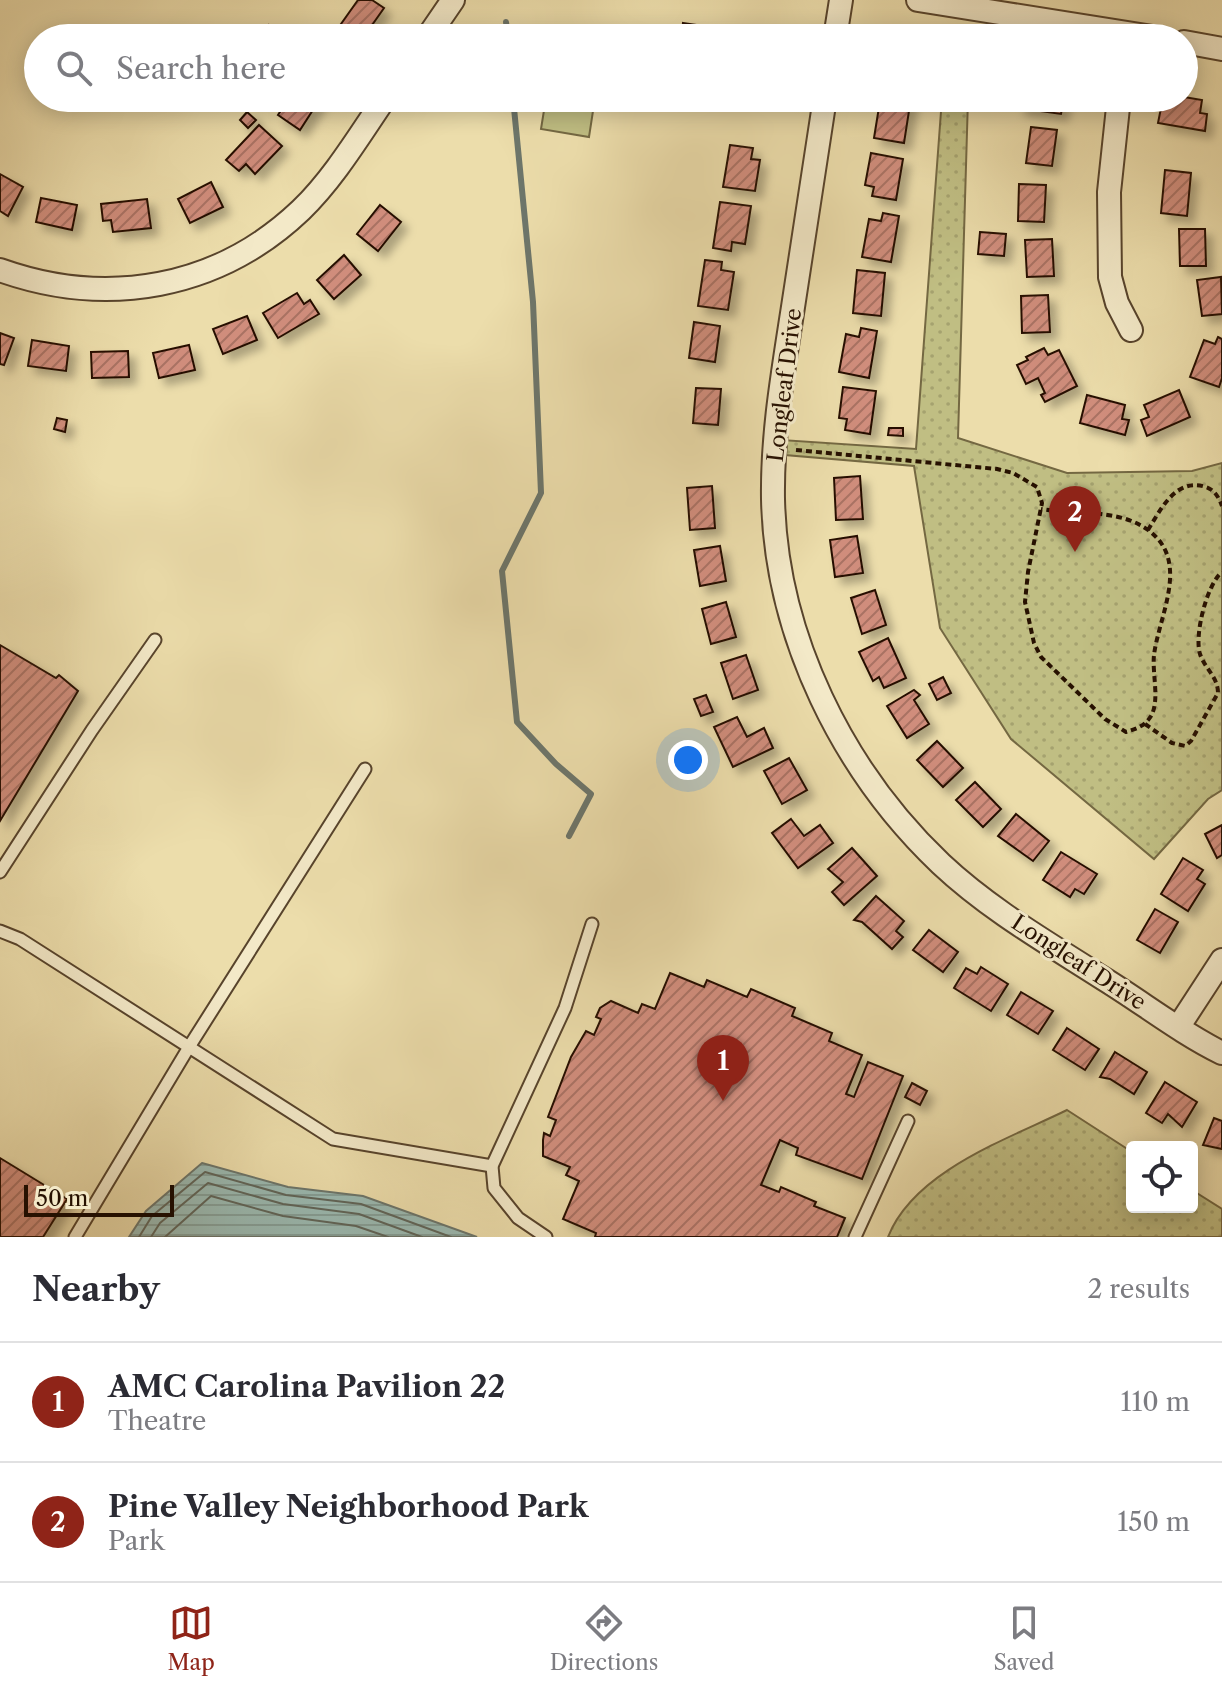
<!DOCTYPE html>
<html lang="en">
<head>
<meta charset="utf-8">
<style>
  body { margin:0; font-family:"Libre Caslon Text",serif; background:#f7f7f7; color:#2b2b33 }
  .controls { position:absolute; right:24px; bottom:24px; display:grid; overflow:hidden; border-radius:8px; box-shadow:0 4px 20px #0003 }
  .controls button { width:72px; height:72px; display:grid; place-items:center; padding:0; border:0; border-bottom:2px solid #e1e1e2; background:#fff; color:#2b2b33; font:40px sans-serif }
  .scale { position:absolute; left:24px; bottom:20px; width:150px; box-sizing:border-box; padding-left:8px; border:4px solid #271101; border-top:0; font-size:22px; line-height:28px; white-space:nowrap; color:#271101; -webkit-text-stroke:6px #f3e9c8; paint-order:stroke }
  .you { position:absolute; left:688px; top:760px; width:28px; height:28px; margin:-20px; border:6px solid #fff; border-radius:50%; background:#1a73e8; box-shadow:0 0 0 12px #1a73e833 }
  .badge { display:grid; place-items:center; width:52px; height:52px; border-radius:50%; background:#8f2418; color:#fff; font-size:26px; font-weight:700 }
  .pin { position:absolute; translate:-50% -66px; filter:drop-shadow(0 2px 4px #0008) }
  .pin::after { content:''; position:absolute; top:42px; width:28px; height:24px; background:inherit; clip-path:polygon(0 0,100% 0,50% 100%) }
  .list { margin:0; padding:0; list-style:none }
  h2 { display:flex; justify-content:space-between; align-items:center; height:104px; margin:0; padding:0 32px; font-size:34px }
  h2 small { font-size:26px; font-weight:400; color:#7c7c81 }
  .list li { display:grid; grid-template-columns:52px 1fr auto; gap:24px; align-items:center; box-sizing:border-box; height:120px; padding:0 32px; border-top:2px solid #e1e1e2 }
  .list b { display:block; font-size:30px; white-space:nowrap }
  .list p { margin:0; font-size:26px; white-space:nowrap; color:#7c7c81 }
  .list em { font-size:26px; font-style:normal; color:#7c7c81 }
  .icon { flex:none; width:44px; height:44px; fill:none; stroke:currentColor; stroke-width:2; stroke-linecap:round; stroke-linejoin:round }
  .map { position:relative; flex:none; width:1222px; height:1237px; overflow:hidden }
  .search { position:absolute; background:#fff; box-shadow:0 4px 20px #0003; left:24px; right:24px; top:24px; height:88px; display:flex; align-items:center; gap:20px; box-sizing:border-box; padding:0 28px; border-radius:44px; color:#7c7c81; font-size:30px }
  .sheet { height:344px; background:#fff }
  nav { display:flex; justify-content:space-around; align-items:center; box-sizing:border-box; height:112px; border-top:2px solid #e1e1e2; background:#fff; font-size:22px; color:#7c7c81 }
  nav a { display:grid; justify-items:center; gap:4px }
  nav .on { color:#8f2418 }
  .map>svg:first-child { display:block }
</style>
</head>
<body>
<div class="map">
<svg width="1222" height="1237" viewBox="0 0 1222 1237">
  <defs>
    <pattern id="green-dots" width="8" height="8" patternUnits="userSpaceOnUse" patternTransform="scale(2)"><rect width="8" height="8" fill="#c0be83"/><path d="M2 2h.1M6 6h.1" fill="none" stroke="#a5a26f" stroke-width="1.8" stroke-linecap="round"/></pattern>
    <pattern id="water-rules" width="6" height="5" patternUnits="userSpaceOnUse" patternTransform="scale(2)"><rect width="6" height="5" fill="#9bbab2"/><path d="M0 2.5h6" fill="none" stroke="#869f97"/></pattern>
    <pattern id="building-hatch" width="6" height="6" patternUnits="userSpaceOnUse" patternTransform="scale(2)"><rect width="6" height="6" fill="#d08d7c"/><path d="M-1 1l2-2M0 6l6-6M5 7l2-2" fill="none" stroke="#a97263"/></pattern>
    <filter id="shadow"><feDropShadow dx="7" dy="7" stdDeviation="4" flood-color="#0004"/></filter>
  </defs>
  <rect width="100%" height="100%" fill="#ecddab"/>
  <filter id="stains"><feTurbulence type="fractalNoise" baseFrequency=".0025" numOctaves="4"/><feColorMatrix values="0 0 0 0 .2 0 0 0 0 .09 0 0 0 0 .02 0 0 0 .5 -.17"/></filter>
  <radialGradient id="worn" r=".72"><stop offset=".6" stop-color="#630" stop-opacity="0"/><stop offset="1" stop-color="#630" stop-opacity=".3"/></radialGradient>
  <g fill="url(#green-dots)" stroke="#746842" stroke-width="2">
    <path d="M942,98H968L958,438L1067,473L1192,471L1222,463V790L1208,799L1154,859L1011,739L940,628L914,466L785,455L782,440L916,449Z"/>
    <path d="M1067,1110L1132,1152V1207H1192V1190L1222,1209V1237H888C914,1171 1008,1139 1067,1110Z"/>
  </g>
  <path fill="#c0be83" stroke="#746842" stroke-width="2" d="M546,98H595L589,137L541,129Z"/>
  <path fill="url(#water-rules)" stroke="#6d766b" stroke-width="2" d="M202,1163L288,1187L363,1196L477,1237H129L146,1211Z"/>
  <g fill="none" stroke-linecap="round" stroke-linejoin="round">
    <g stroke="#61665a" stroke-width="2">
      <path d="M139,1237L152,1216L205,1172L286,1195L361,1204L451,1237"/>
      <path d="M151,1237L160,1223L208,1183L283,1204L359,1214L422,1237"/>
      <path d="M165,1237L211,1196L283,1216L356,1226L388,1237"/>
    </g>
    <g stroke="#6d766b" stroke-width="6">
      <path d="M506,22L508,38"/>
      <path d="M513,98L533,302L541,493L502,571L517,722L556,764L591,794L569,836"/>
    </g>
  </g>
  <g fill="url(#building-hatch)" stroke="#271101" stroke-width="2" filter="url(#shadow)">
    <path d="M358,0H372L384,8L363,38L341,24Z"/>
    <path d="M683,23L711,27V32L738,38H681Z"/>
    <path d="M269,25L280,33L277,38H261Z"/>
    <path d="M1184,97L1202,100L1200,113L1207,114L1205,131L1158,123L1163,98Z"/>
    <path d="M289,98L320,99L300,130L278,115Z"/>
    <path d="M894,98H911L904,143L874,138L880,101L893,103Z"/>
    <path d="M1020,98H1064L1061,114L1018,108Z"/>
    <path d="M247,112L256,120L248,128L240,120Z"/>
    <path d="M259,125L282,146L255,174L246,164L239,171L226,160Z"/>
    <path d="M1031,127L1057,130L1052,166L1026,163Z"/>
    <path d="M730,145L753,148L751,159L760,160L755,191L723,187Z"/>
    <path d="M871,153L903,159L896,200L872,196L874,187L865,185Z"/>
    <path d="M1165,170L1191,173L1187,216L1161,213Z"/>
    <path d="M0,174L23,187L8,216L0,211Z"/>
    <path d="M211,182L223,207L190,223L178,199Z"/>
    <path d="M1019,184L1046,185L1044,222L1018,221Z"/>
    <path d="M41,198L77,205L72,230L36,222Z"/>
    <path d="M147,199L151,228L113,232L111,220L103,221L101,204Z"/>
    <path d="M720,202L751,206L745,244L732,242L731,251L713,248Z"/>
    <path d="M380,205L401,222L378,251L357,234Z"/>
    <path d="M883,213L899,216L891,262L862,257L869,219L881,221Z"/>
    <path d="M1179,229H1205L1206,266H1180Z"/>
    <path d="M980,232L1006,234L1004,256L978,254Z"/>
    <path d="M1052,239L1054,276L1027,277L1025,240Z"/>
    <path d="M344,255L361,275L334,299L317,280Z"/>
    <path d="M705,260L722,262L721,270L734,272L728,310L698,306Z"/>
    <path d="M857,270L885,273L881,316L853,313Z"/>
    <path d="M1221,277L1222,314L1202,316L1197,280Z"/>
    <path d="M297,293L304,304L310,300L319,314L278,338L263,313Z"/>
    <path d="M1048,295L1050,332L1022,333L1021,296Z"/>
    <path d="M247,316L257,340L223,354L213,329Z"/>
    <path d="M694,322L720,326L715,362L689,358Z"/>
    <path d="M861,328L877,331L869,378L839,372L846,334L859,337Z"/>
    <path d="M0,333L14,338L4,365L0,364Z"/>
    <path d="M1218,337L1222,339V378L1219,387L1190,377L1204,340L1215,344Z"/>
    <path d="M32,340L69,346L66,371L28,366Z"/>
    <path d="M189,345L195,370L159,378L153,353Z"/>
    <path d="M1044,348L1048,355L1059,350L1077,386L1045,402L1041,395L1045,393L1038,378L1026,384L1017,365L1028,360L1026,357Z"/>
    <path d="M128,351L129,377L92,378L91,352Z"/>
    <path d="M843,387L876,391L870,434L845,430L847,419L839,418Z"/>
    <path d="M696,388L721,389L718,425L693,423Z"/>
    <path d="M1179,390L1190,417L1147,436L1141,420L1149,417L1144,405Z"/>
    <path d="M1087,395L1125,405L1122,419L1129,420L1125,435L1080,423Z"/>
    <path d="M57,418L67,420L65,432L54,429Z"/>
    <path d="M889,428H903V436L888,435Z"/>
    <path d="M860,476L863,519L836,520L834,478Z"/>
    <path d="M712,486L715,528L690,530L687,488Z"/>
    <path d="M857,536L863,573L835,577L830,540Z"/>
    <path d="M720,546L726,581L700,586L694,550Z"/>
    <path d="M875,590L886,625L862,634L851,598Z"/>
    <path d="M726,602L736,637L711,644L702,609Z"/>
    <path d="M888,638L906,678L884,688L879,677L873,681L859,652Z"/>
    <path d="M0,645L56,678L59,675L78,691L0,821Z"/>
    <path d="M746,655L758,690L733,699L721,663Z"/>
    <path d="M943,677L951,693L937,700L929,684Z"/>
    <path d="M914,690L920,695L914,700L929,724L907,738L887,706Z"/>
    <path d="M706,695L713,712L701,716L694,699Z"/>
    <path d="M737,717L747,737L764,728L773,748L733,767L714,727Z"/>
    <path d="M937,741L963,768L943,787L917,760Z"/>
    <path d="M789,758L807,790L782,804L764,771Z"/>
    <path d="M975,782L1001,809L983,827L956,800Z"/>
    <path d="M1016,814L1049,841L1033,861L998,836Z"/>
    <path d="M791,819L804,836L820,825L833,843L798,868L772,833Z"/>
    <path d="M1222,825V855L1217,858L1205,834Z"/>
    <path d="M852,848L877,876L844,905L832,892L843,882L828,869Z"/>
    <path d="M1061,852L1097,874L1084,894L1075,889L1070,897L1043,880Z"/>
    <path d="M1183,858L1203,870L1197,879L1205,884L1188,911L1161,894Z"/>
    <path d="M876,896L904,921L896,931L903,937L892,949L862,922L854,920Z"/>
    <path d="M1155,909L1178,922L1160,953L1137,940Z"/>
    <path d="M929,930L958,952L943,972L913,950Z"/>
    <path d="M981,967L1008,984L991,1011L954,988L966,968L977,974Z"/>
    <path d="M670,973L704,987L707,980L747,997L751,989L795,1008L792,1016L832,1033L829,1041L862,1055L846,1094L854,1097L868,1062L903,1076L862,1179L796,1155L798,1148L780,1140L761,1185L779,1192L781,1187L816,1202L814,1206L845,1218L837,1237H595L596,1233L563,1219L579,1181L566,1175L570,1167L543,1156V1140L544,1133L550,1136L556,1120L548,1117L571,1057L586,1031L594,1035L601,1019L596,1017L600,1008L611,1001L638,1013L642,1004L655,1009Z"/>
    <path d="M1021,992L1053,1011L1038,1034L1007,1015Z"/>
    <path d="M1067,1028L1099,1049L1085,1070L1053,1050Z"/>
    <path d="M1115,1052L1147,1072L1134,1094L1110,1079L1100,1077Z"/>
    <path d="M1165,1082L1197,1102L1182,1127L1168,1114L1162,1123L1146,1113Z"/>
    <path d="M912,1083L927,1091L920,1105L905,1097Z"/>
    <path d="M1214,1118L1222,1121V1149L1203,1145Z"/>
    <path d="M0,1158L67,1199L43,1237H0Z"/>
  </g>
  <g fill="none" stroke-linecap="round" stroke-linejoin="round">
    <g stroke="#58442c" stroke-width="15">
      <g id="lane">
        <path d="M0,872L92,730L155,640"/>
        <path d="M0,931L20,939L333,1139L492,1166"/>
        <path d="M75,1237L189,1047L365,769"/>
        <path d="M546,1237L518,1218L494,1188L492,1166L565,1008L592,924"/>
        <path d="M855,1237L908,1121"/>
      </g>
    </g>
    <g stroke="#58442c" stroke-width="26">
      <g id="street">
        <path d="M918,0L1159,38"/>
        <path d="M427,38L453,0"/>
        <path d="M835,38L841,0"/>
        <path d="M1184,42L1222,49"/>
        <path d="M825,98C814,168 804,237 793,307C783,372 772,434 773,499C776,636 843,771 941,864C990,910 1048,943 1104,979C1143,1003 1181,1033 1222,1053"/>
        <path d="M1119,98L1109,192L1110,277L1117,303L1131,330"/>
        <path d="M0,270C107,308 218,289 301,210C334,178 359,136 385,98"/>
        <path d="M1179,1026L1222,960"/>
      </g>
    </g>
    <g stroke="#271101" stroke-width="4" stroke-dasharray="6 4" stroke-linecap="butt">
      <path d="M796,450L997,469L1013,473L1037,487L1042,503L1028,572L1025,602L1034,643L1041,657L1105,719L1126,732C1136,729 1145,726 1151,716C1160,700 1152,674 1154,655C1159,615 1191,561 1148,530C1118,508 1075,515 1041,509"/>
      <path d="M1148,530C1161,509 1176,477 1206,487C1215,490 1219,498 1222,506"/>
      <path d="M1145,724L1172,743L1185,746L1191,741L1218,693C1218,677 1205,669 1200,654C1194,635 1207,584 1222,572"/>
    </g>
    <use href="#lane" stroke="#f3e9c8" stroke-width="11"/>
    <use href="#street" stroke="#f3e9c8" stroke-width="22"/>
  </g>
  <g text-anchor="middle" stroke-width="6" stroke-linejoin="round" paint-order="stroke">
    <g font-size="22" fill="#271101" stroke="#f3e9c8">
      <text transform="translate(784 385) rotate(-83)" y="8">Longleaf Drive</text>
      <text transform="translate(1079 962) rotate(33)" y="8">Longleaf Drive</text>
    </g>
  </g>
  <rect width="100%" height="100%" filter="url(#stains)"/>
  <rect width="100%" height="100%" fill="url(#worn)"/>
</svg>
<div class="controls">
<button><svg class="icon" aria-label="locate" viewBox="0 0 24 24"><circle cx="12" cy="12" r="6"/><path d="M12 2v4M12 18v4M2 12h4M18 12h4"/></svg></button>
</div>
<div class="scale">50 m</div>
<div class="you"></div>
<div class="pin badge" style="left:723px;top:1101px">1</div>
<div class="pin badge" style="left:1075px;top:552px">2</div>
<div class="search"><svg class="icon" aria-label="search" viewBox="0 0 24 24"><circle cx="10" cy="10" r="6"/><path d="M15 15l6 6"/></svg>Search here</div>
</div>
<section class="sheet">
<h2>Nearby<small>2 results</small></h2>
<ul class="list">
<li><span class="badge">1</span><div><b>AMC Carolina Pavilion 22</b><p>Theatre</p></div><em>110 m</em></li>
<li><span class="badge">2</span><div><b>Pine Valley Neighborhood Park</b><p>Park</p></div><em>150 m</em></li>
</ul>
</section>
<nav>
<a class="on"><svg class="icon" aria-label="map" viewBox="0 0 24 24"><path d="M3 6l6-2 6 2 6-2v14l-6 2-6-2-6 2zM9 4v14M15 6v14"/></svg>Map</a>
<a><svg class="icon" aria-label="directions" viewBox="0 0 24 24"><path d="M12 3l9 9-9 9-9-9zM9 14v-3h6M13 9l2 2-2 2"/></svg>Directions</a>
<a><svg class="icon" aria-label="saved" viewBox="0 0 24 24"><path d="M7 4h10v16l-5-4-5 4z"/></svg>Saved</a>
</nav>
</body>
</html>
